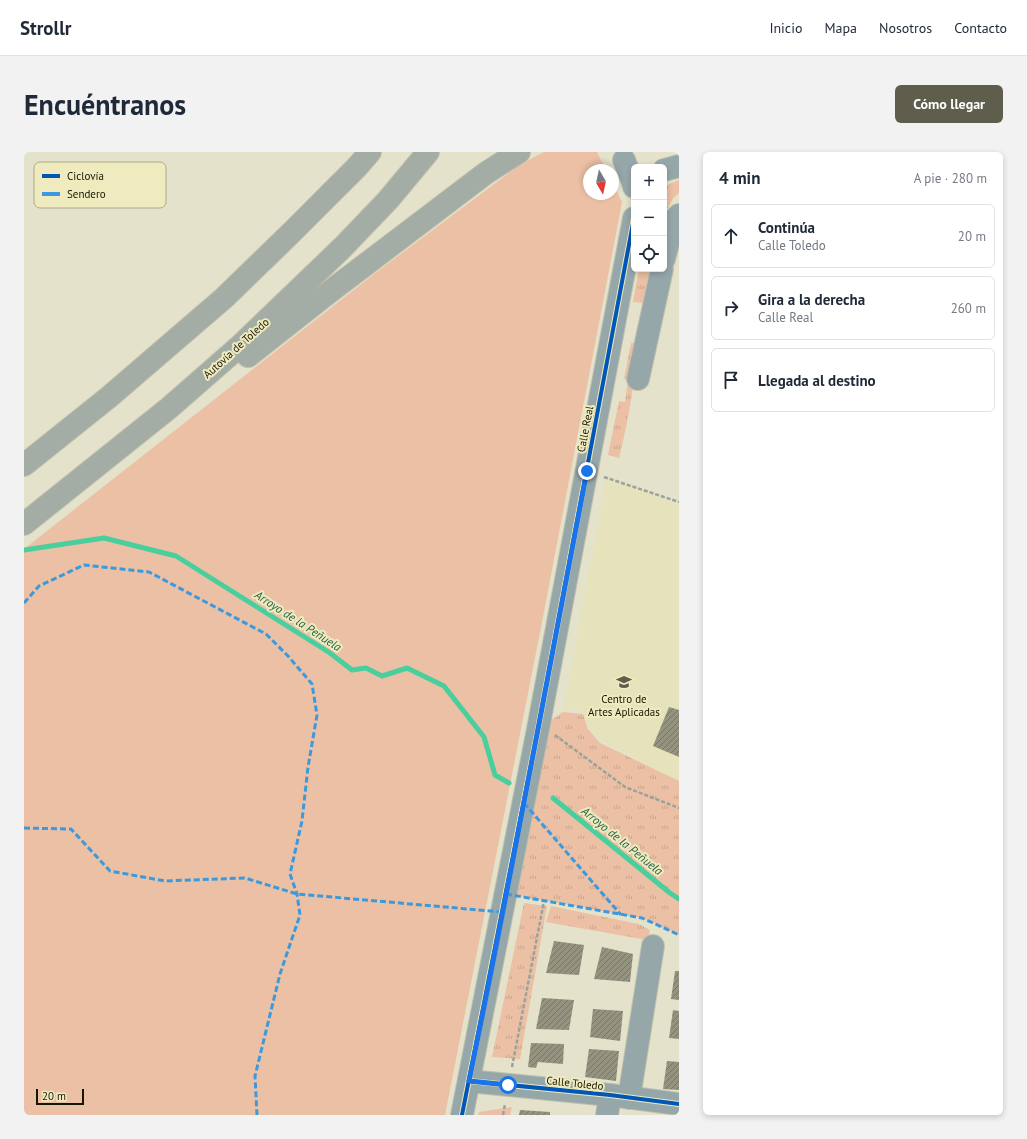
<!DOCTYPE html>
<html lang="es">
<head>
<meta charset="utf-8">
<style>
  body { margin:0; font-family:"PT Sans",sans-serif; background:#f2f2f3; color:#1f2937 }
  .controls { position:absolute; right:12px; top:12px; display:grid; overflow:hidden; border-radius:6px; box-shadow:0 2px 6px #0003 }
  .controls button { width:36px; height:36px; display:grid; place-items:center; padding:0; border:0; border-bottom:1px solid #e0e1e3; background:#fff; color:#1f2937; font:20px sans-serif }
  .compass { position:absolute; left:559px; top:12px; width:36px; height:36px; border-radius:50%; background:#fff; box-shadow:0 2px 6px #0003; rotate:171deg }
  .scale { position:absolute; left:12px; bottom:10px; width:48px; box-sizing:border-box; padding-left:4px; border:2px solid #171606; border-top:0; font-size:11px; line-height:14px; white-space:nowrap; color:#171606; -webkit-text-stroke:3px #efebbf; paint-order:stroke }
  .stop { position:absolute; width:12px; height:12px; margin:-9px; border:3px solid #1a73e8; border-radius:50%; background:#fff }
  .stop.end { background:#1a73e8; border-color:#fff; box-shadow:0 1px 4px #0008 }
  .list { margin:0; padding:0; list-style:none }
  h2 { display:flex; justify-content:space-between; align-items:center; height:52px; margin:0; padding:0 16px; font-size:17px }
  h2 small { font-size:13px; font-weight:400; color:#747a83 }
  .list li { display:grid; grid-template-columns:26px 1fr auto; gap:12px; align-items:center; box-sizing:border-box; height:64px; margin:0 8px 8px; padding:0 8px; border:1px solid #e0e1e3; border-radius:6px }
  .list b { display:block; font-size:15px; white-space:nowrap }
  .list p { margin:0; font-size:13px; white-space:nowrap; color:#747a83 }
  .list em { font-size:13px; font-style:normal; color:#747a83 }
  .icon { flex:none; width:22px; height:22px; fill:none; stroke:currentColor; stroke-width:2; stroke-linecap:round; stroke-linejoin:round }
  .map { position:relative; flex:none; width:655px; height:963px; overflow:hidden; border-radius:6px }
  header { display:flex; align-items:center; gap:24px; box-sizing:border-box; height:56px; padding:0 20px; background:#fff; border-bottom:1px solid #e0e1e3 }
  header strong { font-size:19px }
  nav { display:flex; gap:22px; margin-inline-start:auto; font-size:14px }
  .intro { display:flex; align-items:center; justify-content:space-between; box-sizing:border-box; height:96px; padding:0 24px }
  h1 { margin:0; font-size:28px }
  .button { padding:10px 18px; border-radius:6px; background:#5f5d4b; color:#fff; font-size:14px; font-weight:700 }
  main { display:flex; gap:24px; padding:0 24px }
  aside { flex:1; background:#fff; border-radius:6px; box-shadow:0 2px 6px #0003 }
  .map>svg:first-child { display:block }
</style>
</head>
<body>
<header>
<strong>Strollr</strong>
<nav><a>Inicio</a><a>Mapa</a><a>Nosotros</a><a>Contacto</a></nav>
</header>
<div class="intro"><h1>Encuéntranos</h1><a class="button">Cómo llegar</a></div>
<main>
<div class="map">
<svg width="655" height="963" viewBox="0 0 655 963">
  <defs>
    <pattern id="park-tufts" width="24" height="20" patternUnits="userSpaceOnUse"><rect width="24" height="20" fill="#ebc0a4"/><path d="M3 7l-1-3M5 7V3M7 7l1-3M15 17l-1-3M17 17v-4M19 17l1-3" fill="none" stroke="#c9a48c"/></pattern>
    <pattern id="building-hatch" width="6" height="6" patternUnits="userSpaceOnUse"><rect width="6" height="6" fill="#949380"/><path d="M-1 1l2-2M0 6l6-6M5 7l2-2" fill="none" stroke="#787767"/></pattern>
  </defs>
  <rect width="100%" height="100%" fill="#e4e2ca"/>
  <path fill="#e6e2bb" d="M583,324L655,354V632L621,616L609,604L581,591L569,581L558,560L550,556L539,560Z"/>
  <path fill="#ebc0a4" d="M520,0H573L582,18H565V42H589V32L598,50L519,465L421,963H0V397L350,122L497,12Z"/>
  <g fill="url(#park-tufts)">
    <path d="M655,28V41L650,45L640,62V34Z"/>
    <path d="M615,117H628L621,151L609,150Z"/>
    <path d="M607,191H615C610,230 605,267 595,306L584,303L595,249L601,250L604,228L600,227Z"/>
    <path d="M539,560L559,562L564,577L576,591L655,629V783L618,766L488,743L526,569Z"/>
    <path d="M500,751L523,754L496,907L468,905Z"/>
    <path d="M527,754L595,768L615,772L626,778L623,788L522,770Z"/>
    <path d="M488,955L486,963H454L455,960Z"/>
  </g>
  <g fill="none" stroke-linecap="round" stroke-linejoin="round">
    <g stroke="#49ce9e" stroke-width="5">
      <path d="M0,398L80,386L152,404L306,501L328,518L342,516L358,524L383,516L420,534L460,585L471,623L485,631"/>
      <path d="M529,646L646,741L655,747"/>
    </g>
  </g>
  <g fill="url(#building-hatch)">
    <path d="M645,555L655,558V605L629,594Z"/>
    <path d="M530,789L560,793L555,823L522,821Z"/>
    <path d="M578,795L609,802L606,830L570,827Z"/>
    <path d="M651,819H655V848L647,847Z"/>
    <path d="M518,846L550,848L545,878L512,877Z"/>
    <path d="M569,857L599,859L596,889L566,885Z"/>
    <path d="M649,858L655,859V887L645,886Z"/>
    <path d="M507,891L540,892L539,912L514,910L512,916L504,915Z"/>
    <path d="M565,897L595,899L592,929L561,925Z"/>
    <path d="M643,909L655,910V938L639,937Z"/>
    <path d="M496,958L526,960V963H495Z"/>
  </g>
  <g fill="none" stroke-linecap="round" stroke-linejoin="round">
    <g stroke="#c1c0ad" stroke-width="24">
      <g id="minor">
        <path d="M600,8L608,28L610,35"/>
        <path d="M640,18L655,14"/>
        <path d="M640,107L650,68L655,63"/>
        <path d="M614,227L638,117"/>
        <path d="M445,929L586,943L655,952"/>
        <path d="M605,946L629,794"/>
        <path d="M438,963L514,577L610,66"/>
        <path d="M583,963L586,943"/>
      </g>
    </g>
    <g stroke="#c1c0ad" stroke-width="24">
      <g id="highway">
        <path d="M224,204L304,141L462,21L495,0"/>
        <path d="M0,313L85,245L200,146L267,81L333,15L346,0"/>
        <path d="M0,372L145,256L217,193L319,95L364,48L404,0"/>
      </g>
    </g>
    <g stroke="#9aa29c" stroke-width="2.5" stroke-dasharray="4 2" stroke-linecap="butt">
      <path d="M580,325L655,350"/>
      <path d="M531,583L601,635L655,656"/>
      <path d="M488,915L520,749"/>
      <path d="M479,963L481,952"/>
    </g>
    <use href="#minor" stroke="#96a7aa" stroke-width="22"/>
    <use href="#highway" stroke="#a3aca5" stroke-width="22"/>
    <g stroke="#3b9add" stroke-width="3" stroke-dasharray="6 3" stroke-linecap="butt">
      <path d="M0,451L15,434L60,413L125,420L242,482L264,504L288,532L293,563L284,615L278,669L266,722L273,742L276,763L256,822L231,924L233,963"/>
      <path d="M500,651L597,763"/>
      <path d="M0,676L47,677L86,719L141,729L221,726L273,742L478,760"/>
      <path d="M482,742L618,766L655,783"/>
    </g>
    <g stroke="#efebbf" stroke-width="6">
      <g id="cycleway">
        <path d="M445,929L586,943L655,952"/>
        <path d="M438,963L514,577L610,66"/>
      </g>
    </g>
    <use href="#cycleway" stroke="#0057b8" stroke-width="4"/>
  </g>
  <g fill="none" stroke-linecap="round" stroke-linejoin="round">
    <path stroke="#1a73e8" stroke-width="5" d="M484,933L445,929C487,726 524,522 563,319"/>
  </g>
  <defs>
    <g id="university-bare" transform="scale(1.2)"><path d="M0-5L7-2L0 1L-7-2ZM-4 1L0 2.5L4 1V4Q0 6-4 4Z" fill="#5f5d4b" stroke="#efebbf" stroke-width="2.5" paint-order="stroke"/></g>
  </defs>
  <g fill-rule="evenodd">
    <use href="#university-bare" x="600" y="530"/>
  </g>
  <g text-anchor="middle" stroke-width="4" stroke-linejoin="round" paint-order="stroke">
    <g font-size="11" fill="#171606" stroke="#efebbf">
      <text transform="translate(212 196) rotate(-42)" y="4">Autovía de Toledo</text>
      <text transform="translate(561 277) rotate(-79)" y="4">Calle Real</text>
      <text transform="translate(551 931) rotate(6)" y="4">Calle Toledo</text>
    </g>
    <g font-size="11" fill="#171606" stroke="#efebbf">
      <text x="600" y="551">Centro de<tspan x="600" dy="13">Artes Aplicadas</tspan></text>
    </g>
    <g font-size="12" font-style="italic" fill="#266149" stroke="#efebbf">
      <text transform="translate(274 469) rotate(33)" y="4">Arroyo de la Peñuela</text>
      <text transform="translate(598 689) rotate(39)" y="4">Arroyo de la Peñuela</text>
    </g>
  </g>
  <rect x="10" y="10" width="132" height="46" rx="6" fill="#efebbf" stroke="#aeab88" stroke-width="1"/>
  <rect x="18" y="22" width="18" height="4" fill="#0057b8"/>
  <rect x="18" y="40" width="18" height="4" fill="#3b9add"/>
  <g font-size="11" fill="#171606">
    <text x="43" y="28">Ciclovía</text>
    <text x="43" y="46">Sendero</text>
  </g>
</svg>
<div class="controls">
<button>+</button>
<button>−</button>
<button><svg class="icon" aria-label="locate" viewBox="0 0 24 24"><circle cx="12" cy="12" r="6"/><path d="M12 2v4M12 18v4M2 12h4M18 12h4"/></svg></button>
</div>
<svg class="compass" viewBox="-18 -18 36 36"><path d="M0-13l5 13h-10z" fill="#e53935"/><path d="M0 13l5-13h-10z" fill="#747a83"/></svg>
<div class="scale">20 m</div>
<div class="stop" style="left:484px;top:933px"></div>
<div class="stop end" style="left:563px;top:319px"></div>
</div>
<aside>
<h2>4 min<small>A pie · 280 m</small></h2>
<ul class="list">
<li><svg class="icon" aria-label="ahead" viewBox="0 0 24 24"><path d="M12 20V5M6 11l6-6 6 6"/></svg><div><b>Continúa</b><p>Calle Toledo</p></div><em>20 m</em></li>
<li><svg class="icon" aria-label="right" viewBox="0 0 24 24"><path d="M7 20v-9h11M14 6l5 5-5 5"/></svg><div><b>Gira a la derecha</b><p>Calle Real</p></div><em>260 m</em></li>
<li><svg class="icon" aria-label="arrive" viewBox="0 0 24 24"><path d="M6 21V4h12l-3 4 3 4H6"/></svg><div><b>Llegada al destino</b></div></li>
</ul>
</aside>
</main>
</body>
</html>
